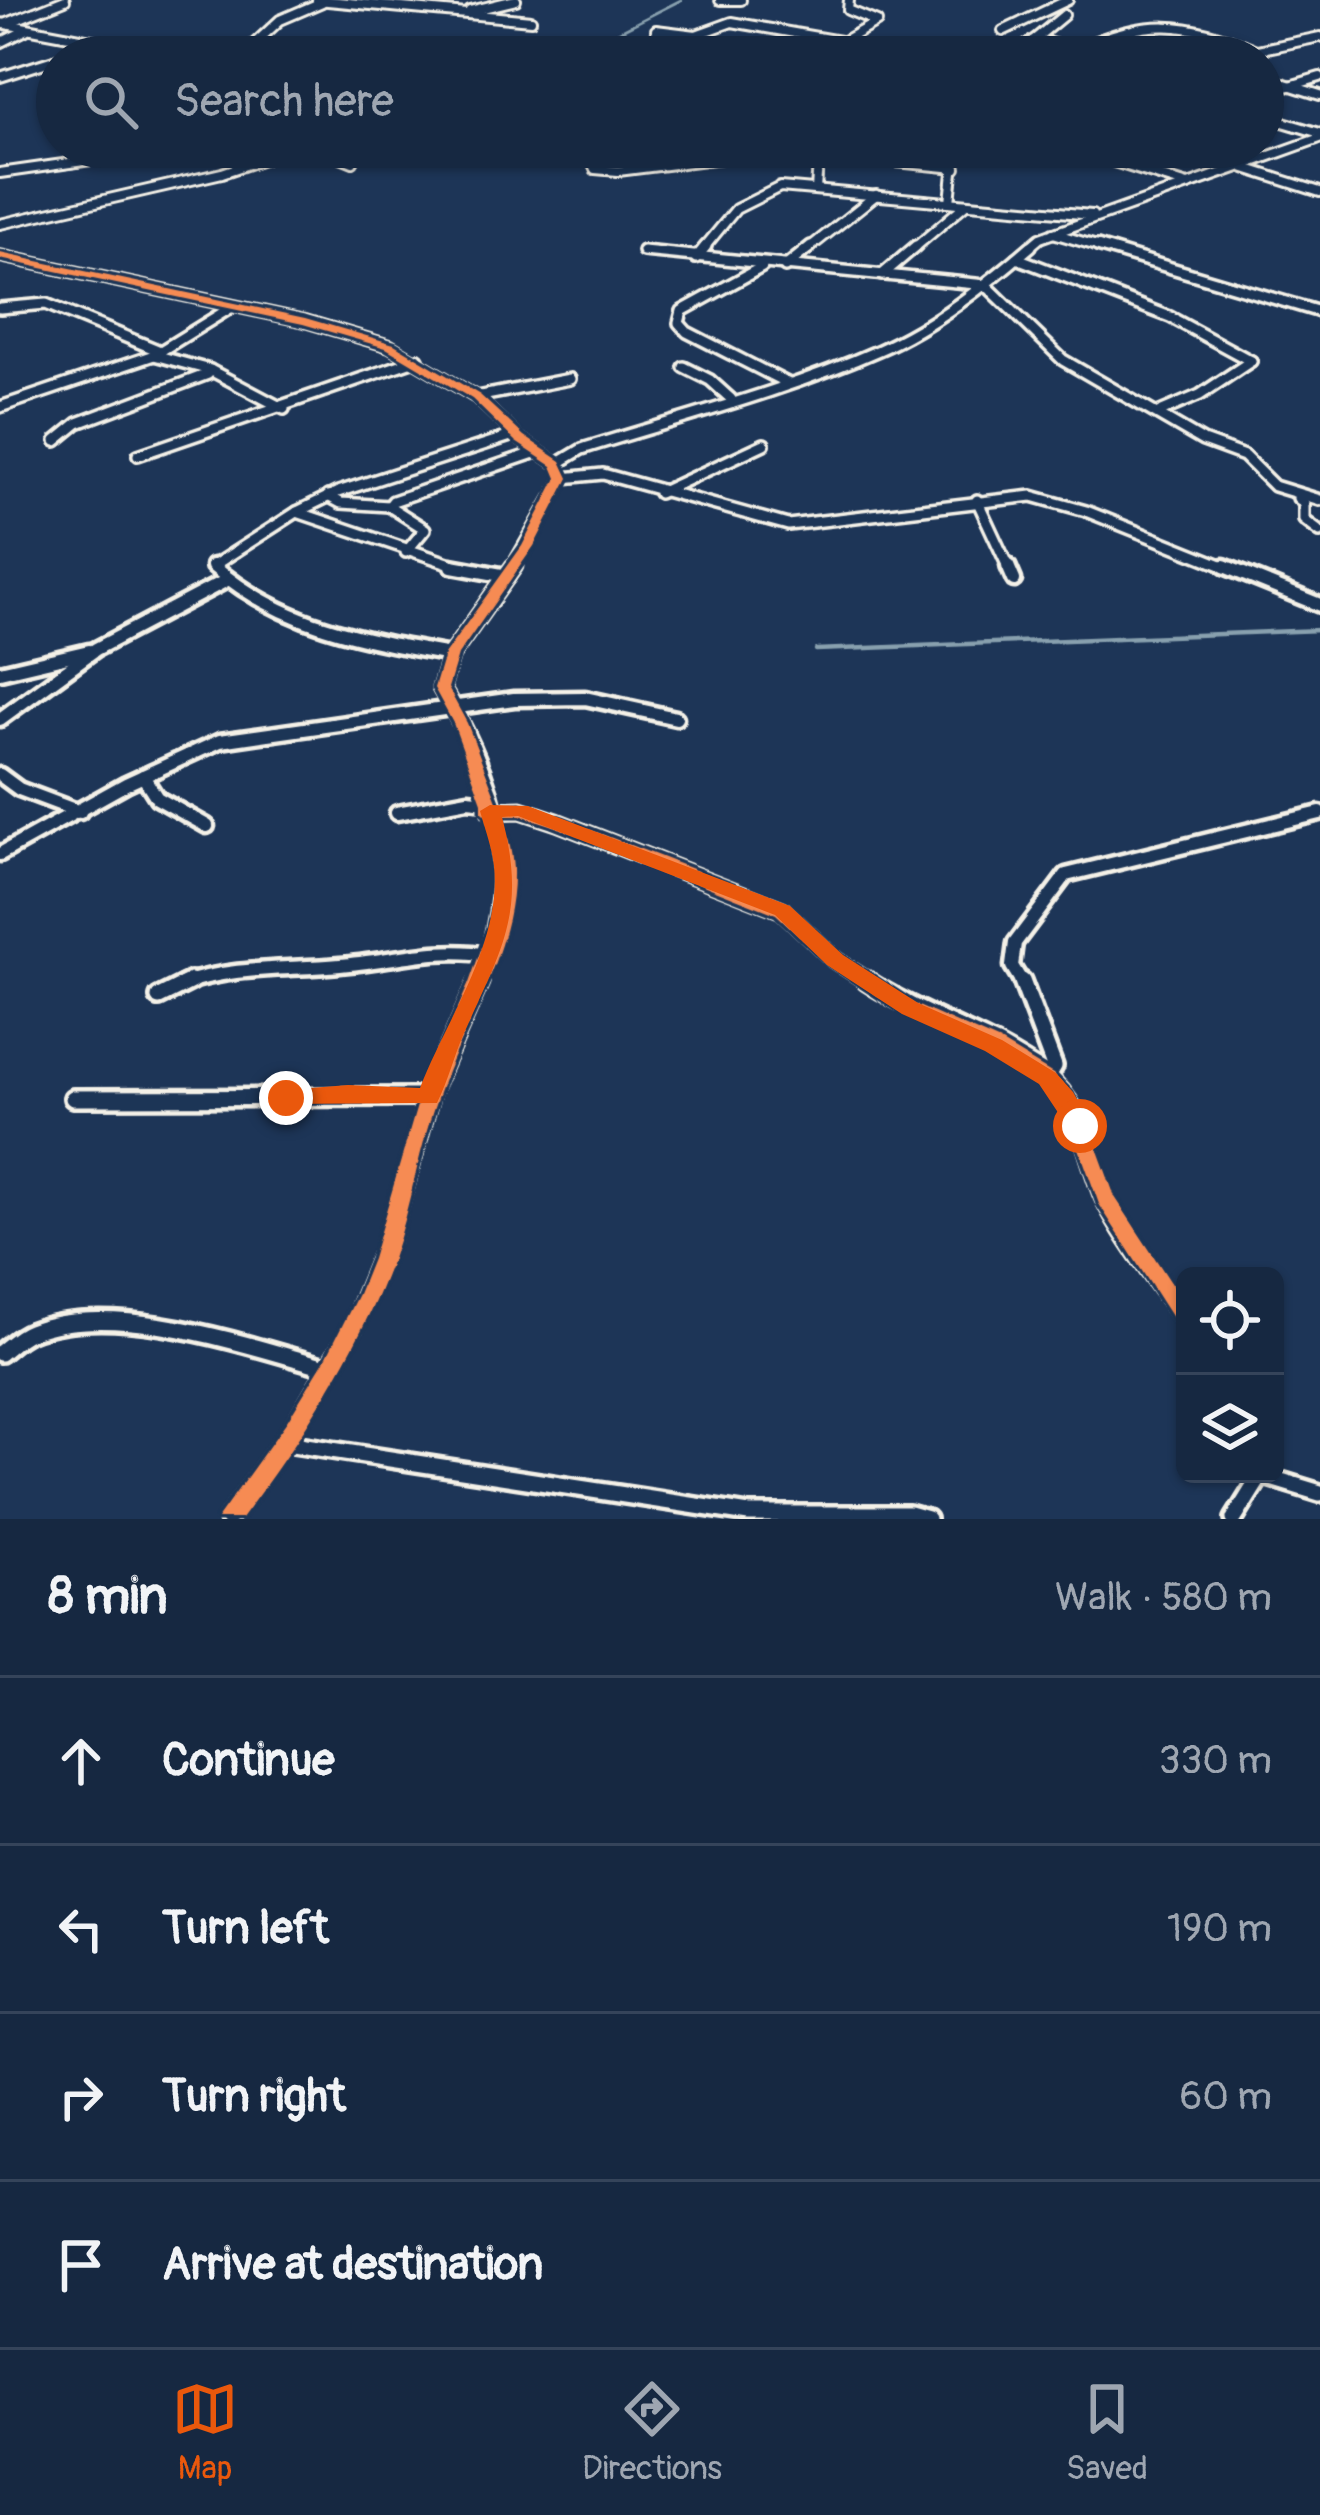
<!DOCTYPE html>
<html lang="en">
<head>
<meta charset="utf-8">
<style>
  body { margin:0; font-family:Pangolin,sans-serif; background:#1f3048; color:#f1f3f6 }
  .controls { position:absolute; right:36px; bottom:36px; display:grid; overflow:hidden; border-radius:18px; box-shadow:0 3px 9px #0004 }
  .controls button { width:108px; height:108px; display:grid; place-items:center; padding:0; border:0; border-bottom:3px solid #35445a; background:#162841; color:#f1f3f6; font:60px sans-serif }
  .stop { position:absolute; width:36px; height:36px; margin:-27px; border:9px solid #ea580c; border-radius:50%; background:#fff }
  .stop.end { background:#ea580c; border-color:#fff; box-shadow:0 3px 12px #0008 }
  .list { margin:0; padding:0; list-style:none }
  h2 { display:flex; justify-content:space-between; align-items:center; height:156px; margin:0; padding:0 48px; font-size:51px }
  h2 small { font-size:39px; font-weight:400; color:#9ea6b1 }
  .list li { display:grid; grid-template-columns:78px 1fr auto; gap:36px; align-items:center; box-sizing:border-box; height:168px; padding:0 48px; border-top:3px solid #35445a }
  .list b { display:block; font-size:45px; white-space:nowrap }
  .list em { font-size:39px; font-style:normal; color:#9ea6b1 }
  .icon { flex:none; width:66px; height:66px; fill:none; stroke:currentColor; stroke-width:2; stroke-linecap:round; stroke-linejoin:round }
  .map { position:relative; flex:none; width:1320px; height:1519px; overflow:hidden }
  .search { position:absolute; background:#162841; box-shadow:0 3px 9px #0004; left:36px; right:36px; top:36px; height:132px; display:flex; align-items:center; gap:30px; box-sizing:border-box; padding:0 42px; border-radius:66px; color:#9ea6b1; font-size:45px }
  .sheet { height:828px; background:#162841 }
  nav { display:flex; justify-content:space-around; align-items:center; box-sizing:border-box; height:168px; border-top:3px solid #35445a; background:#162841; font-size:33px; color:#9ea6b1 }
  nav a { display:grid; justify-items:center; gap:6px }
  nav .on { color:#ea580c }
  .map>svg:first-child { display:block }
</style>
</head>
<body>
<div class="map">
<svg width="1320" height="1519" viewBox="0 0 1320 1519">
  <rect width="100%" height="100%" fill="#1d3557"/>
  <filter id="ink" filterUnits="userSpaceOnUse"><feTurbulence type="fractalNoise" baseFrequency=".00833" numOctaves="2"/><feDisplacementMap in="SourceGraphic" scale="24" xChannelSelector="R" yChannelSelector="G"/><feConvolveMatrix kernelMatrix="1 2 1 2 8 2 1 2 1" color-interpolation-filters="sRGB"/></filter>
  <g filter="url(#ink)">
    <g fill="none" stroke-linecap="round" stroke-linejoin="round">
      <path stroke="#88a0ae" stroke-width="3" d="M582,57L594,44L681,0"/>
      <path stroke="#88a0ae" stroke-width="4.5" d="M816,650L1320,630"/>
      <g stroke="#f4f1e8" stroke-width="14">
        <g id="minor-far3">
          <path d="M317,0L531,20"/>
          <path d="M720,0H741"/>
          <path d="M470,11L516,0"/>
          <path d="M1064,15L1035,39L1101,57"/>
          <path d="M0,23L182,57"/>
          <path d="M5,24L65,0"/>
          <path d="M656,30L696,35L732,22L840,41L766,45"/>
          <path d="M1003,31L1068,0"/>
          <path d="M0,43L26,30"/>
          <path d="M1076,49C1148,18 1184,20 1256,50"/>
          <path d="M61,57L98,41"/>
          <path d="M240,57L280,20L322,2"/>
          <path d="M836,57L833,47L877,22L848,10L849,0"/>
          <path d="M1009,57L1035,39"/>
          <path d="M1223,57L1320,37"/>
          <path d="M0,77L57,59"/>
          <path d="M1263,77L1320,95"/>
          <path d="M1263,94L1320,77"/>
          <path d="M1263,116L1320,133"/>
          <path d="M316,147L353,162"/>
          <path d="M585,147L595,169L618,171L811,147"/>
          <path d="M671,147L680,163"/>
          <path d="M812,147L818,161L816,190"/>
          <path d="M948,147L955,152L950,202"/>
          <path d="M1148,147L1114,162L1188,185"/>
          <path d="M866,159L956,168"/>
          <path d="M1245,168L1320,192"/>
          <path d="M0,173L126,155"/>
          <path d="M0,224L222,173L299,147"/>
          <path d="M1053,233L1107,249"/>
          <path d="M703,249L736,209L780,187L1092,215"/>
          <path d="M808,249L876,195"/>
          <path d="M913,249L966,204"/>
          <path d="M1027,249L1040,238L1320,138"/>
        </g>
      </g>
      <g stroke="#f4f1e8" stroke-width="16">
        <g id="minor-far2">
          <path d="M1097,246L1320,312"/>
          <path d="M643,251L986,285L1063,360L1203,441L1244,456L1274,486L1320,500"/>
          <path d="M0,256L305,321L390,346L476,397L520,439L557,464L563,478L511,569"/>
          <path d="M696,258L706,246"/>
          <path d="M1017,258L1170,317L1251,361"/>
          <path d="M762,267L682,311L679,323L687,332L789,384"/>
          <path d="M785,267L811,246"/>
          <path d="M882,275L916,246"/>
          <path d="M0,308L46,304L160,351"/>
          <path d="M684,367L710,380L731,399"/>
          <path d="M210,370L284,409"/>
          <path d="M476,397L570,379"/>
          <path d="M0,407L154,355"/>
          <path d="M1160,412L1200,395L1251,361"/>
          <path d="M56,441L78,423L208,374L210,370L154,355L232,307"/>
          <path d="M138,455L418,359"/>
          <path d="M557,464L582,449C681,418 784,392 879,350C934,326 986,285 1031,246"/>
          <path d="M563,478L603,474L788,525L1032,496L1086,511L1231,569"/>
          <path d="M659,493L764,444"/>
          <path d="M328,496L341,503L389,506"/>
          <path d="M1298,498L1304,503V520L1320,532"/>
          <path d="M977,500L1009,569"/>
          <path d="M297,512L466,569"/>
          <path d="M406,552L425,529L389,506L393,501L537,452"/>
          <path d="M217,569L213,566L297,512L338,492L514,435"/>
        </g>
      </g>
      <g stroke="#f4f1e8" stroke-width="21">
        <g id="minor-far1">
          <path d="M213,566C282,626 364,640 451,655"/>
          <path d="M452,566L507,576"/>
          <path d="M1008,566L1014,580"/>
          <path d="M1224,566L1320,605"/>
          <path d="M0,672L89,651"/>
          <path d="M0,719L96,649L227,580"/>
          <path d="M0,775L19,789L80,812"/>
          <path d="M143,776L157,798L207,826"/>
          <path d="M490,811L521,810L557,822L782,910L835,960L872,984"/>
          <path d="M397,813L468,800L487,802"/>
          <path d="M0,854L126,784L220,741L514,699L585,698L676,718"/>
          <path d="M182,984C234,966 287,970 340,965C391,961 438,946 489,955"/>
          <path d="M478,984C521,875 502,787 441,688L451,655L514,566"/>
          <path d="M1023,984L1012,966L1015,943L1066,875L1320,813"/>
        </g>
      </g>
      <g stroke="#f4f1e8" stroke-width="24">
        <g id="minor">
          <path d="M867,981C923,1018 991,1036 1044,1076C1083,1105 1087,1157 1105,1198C1126,1241 1159,1281 1185,1321"/>
          <path d="M1022,981L1054,1066L1047,1078"/>
          <path d="M159,997L191,981"/>
          <path d="M73,1098L428,1097"/>
          <path d="M0,1353C9,1346 19,1336 30,1332C114,1299 246,1345 329,1368"/>
          <path d="M286,1443L749,1514H909L927,1519"/>
          <path d="M1258,1474L1320,1493"/>
          <path d="M228,1519L294,1427L352,1329L389,1239L430,1092L479,981"/>
          <path d="M1234,1519L1260,1477"/>
        </g>
      </g>
      <use href="#minor-far3" stroke="#1d3557" stroke-width="8"/>
      <use href="#minor-far2" stroke="#1d3557" stroke-width="9"/>
      <use href="#minor-far1" stroke="#1d3557" stroke-width="12"/>
      <use href="#minor" stroke="#1d3557" stroke-width="15"/>
      <g stroke="#1d3557" stroke-width="7">
        <path id="cycleway" d="M0,253L305,318L394,344L480,395L524,436L561,461L569,478L534,546L458,655L448,688L467,723L499,806L521,805L563,819L788,906L841,956L916,1005L1000,1042L1053,1074L1071,1093L1089,1126L1115,1197L1185,1304V1329L1178,1327L1099,1204L1071,1126L1058,1102L1041,1082L988,1050L904,1013L829,964L776,914L551,825L520,815H502C507,832 512,851 513,869C515,949 465,1019 439,1093C419,1147 411,1205 392,1259C357,1355 301,1438 241,1519H217L287,1421L327,1356L358,1294L372,1259L421,1092L469,983L489,927L495,898L497,868L486,815L482,811V802L453,723L434,688L444,655L522,546L557,478L552,466L516,442L472,399L386,348L303,324L0,259Z"/>
      </g>
      <use href="#cycleway" fill="#f68b52" fill-rule="evenodd"/>
    </g>
  </g>
  <path fill="#ea580c" d="M490,805L528,806L790,906L843,955L918,1003L1002,1040L1056,1073L1073,1092L1092,1126L1080,1135L1071,1132L1039,1084L985,1051L902,1014L827,965L775,915L518,816L502,817C527,912 502,948 464,1033C454,1056 448,1081 437,1103L278,1104V1092L286,1090L348,1085L420,1088C446,1020 502,943 494,866C492,848 485,829 480,811Z"/>
</svg>
<div class="controls">
<button><svg class="icon" aria-label="locate" viewBox="0 0 24 24"><circle cx="12" cy="12" r="6"/><path d="M12 2v4M12 18v4M2 12h4M18 12h4"/></svg></button>
<button><svg class="icon" aria-label="layers" viewBox="0 0 24 24"><path d="M12 4l9 5-9 5-9-5zM3 14l9 5 9-5"/></svg></button>
</div>
<div class="stop" style="left:1080px;top:1126px"></div>
<div class="stop end" style="left:286px;top:1098px"></div>
<div class="search"><svg class="icon" aria-label="search" viewBox="0 0 24 24"><circle cx="10" cy="10" r="6"/><path d="M15 15l6 6"/></svg>Search here</div>
</div>
<section class="sheet">
<h2>8 min<small>Walk · 580 m</small></h2>
<ul class="list">
<li><svg class="icon" aria-label="ahead" viewBox="0 0 24 24"><path d="M12 20V5M6 11l6-6 6 6"/></svg><div><b>Continue</b></div><em>330 m</em></li>
<li><svg class="icon" aria-label="left" viewBox="0 0 24 24"><path d="M17 20v-9H6M10 6l-5 5 5 5"/></svg><div><b>Turn left</b></div><em>190 m</em></li>
<li><svg class="icon" aria-label="right" viewBox="0 0 24 24"><path d="M7 20v-9h11M14 6l5 5-5 5"/></svg><div><b>Turn right</b></div><em>60 m</em></li>
<li><svg class="icon" aria-label="arrive" viewBox="0 0 24 24"><path d="M6 21V4h12l-3 4 3 4H6"/></svg><div><b>Arrive at destination</b></div></li>
</ul>
</section>
<nav>
<a class="on"><svg class="icon" aria-label="map" viewBox="0 0 24 24"><path d="M3 6l6-2 6 2 6-2v14l-6 2-6-2-6 2zM9 4v14M15 6v14"/></svg>Map</a>
<a><svg class="icon" aria-label="directions" viewBox="0 0 24 24"><path d="M12 3l9 9-9 9-9-9zM9 14v-3h6M13 9l2 2-2 2"/></svg>Directions</a>
<a><svg class="icon" aria-label="saved" viewBox="0 0 24 24"><path d="M7 4h10v16l-5-4-5 4z"/></svg>Saved</a>
</nav>
</body>
</html>
